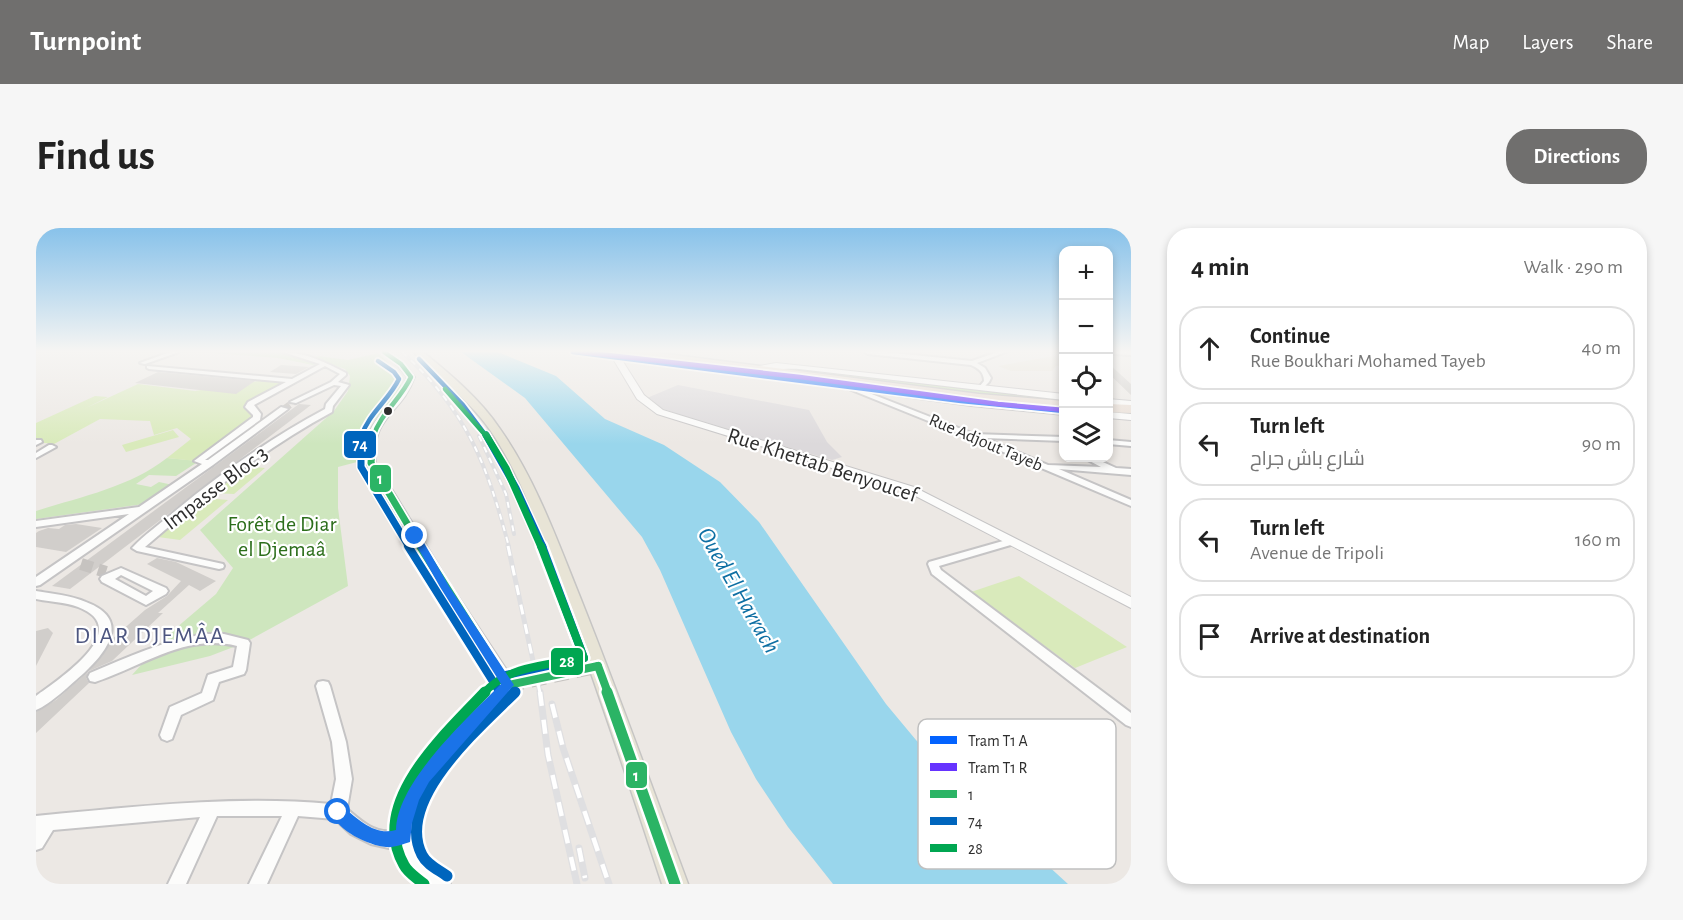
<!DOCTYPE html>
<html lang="en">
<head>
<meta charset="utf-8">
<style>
  body { margin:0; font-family:"Alegreya Sans",Cairo,sans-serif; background:#f6f6f6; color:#222 }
  .controls { position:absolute; right:18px; top:18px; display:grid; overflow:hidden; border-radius:12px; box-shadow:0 3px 9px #0003 }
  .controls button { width:54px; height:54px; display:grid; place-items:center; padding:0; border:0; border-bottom:2px solid #e0e0e0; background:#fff; color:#222; font:30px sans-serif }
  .stop { position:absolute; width:18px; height:18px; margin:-14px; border:4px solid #1a73e8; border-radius:50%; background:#fff }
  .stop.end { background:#1a73e8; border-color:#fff; box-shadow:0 2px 6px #0008 }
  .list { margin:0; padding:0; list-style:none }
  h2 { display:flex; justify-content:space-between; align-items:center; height:78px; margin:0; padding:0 24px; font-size:26px }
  h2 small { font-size:20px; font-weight:400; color:#767676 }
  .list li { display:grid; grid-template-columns:39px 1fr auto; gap:18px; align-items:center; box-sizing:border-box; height:84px; margin:0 12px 12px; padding:0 12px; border:2px solid #e0e0e0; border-radius:24px }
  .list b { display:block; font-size:22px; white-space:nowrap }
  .list p { margin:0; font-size:20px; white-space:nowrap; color:#767676 }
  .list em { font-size:20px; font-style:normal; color:#767676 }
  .icon { flex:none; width:33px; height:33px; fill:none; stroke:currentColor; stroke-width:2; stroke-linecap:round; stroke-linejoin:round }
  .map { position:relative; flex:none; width:1095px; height:656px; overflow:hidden; border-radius:24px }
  header { display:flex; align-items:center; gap:36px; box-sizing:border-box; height:84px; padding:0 30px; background:#706f6e; color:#fff }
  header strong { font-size:28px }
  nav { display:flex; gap:33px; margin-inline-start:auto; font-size:21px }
  .intro { display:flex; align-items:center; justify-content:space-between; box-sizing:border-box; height:144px; padding:0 36px }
  h1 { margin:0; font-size:42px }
  .button { padding:15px 27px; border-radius:24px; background:#706f6e; color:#fff; font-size:21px; font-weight:700 }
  main { display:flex; gap:36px; padding:0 36px }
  aside { flex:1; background:#fff; border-radius:24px; box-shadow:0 3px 9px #0003 }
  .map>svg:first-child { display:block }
</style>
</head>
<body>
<header>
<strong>Turnpoint</strong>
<nav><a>Map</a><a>Layers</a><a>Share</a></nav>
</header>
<div class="intro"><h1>Find us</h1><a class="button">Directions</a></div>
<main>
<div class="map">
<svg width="1095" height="656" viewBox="0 0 1095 656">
  <rect width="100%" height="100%" fill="#ece8e4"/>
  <path fill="#dcd9db" d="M642,157L773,182L791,214L806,229L796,232L664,194L622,179L611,170Z"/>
  <path fill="#e6e0d3" d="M1018,128L1027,129V137L1020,138L1016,143H975L962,138Z"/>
  <g fill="#cee6be">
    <path d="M162,124H242L281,136L277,137L242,130Z"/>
    <path d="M342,125C381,161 364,163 336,195C327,207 324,220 321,234L302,239V280L312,358L208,415L174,428L96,447L133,406L180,366L197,340L164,302L298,183L312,163L314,148L309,141L276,130L283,128L312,132Z"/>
    <path d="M748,138L1027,171V172L942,166L740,139Z"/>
    <path d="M131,230L163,233L140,248L113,247L100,256L115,259L123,254L137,257L108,276L0,291V283C44,269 94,259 131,230Z"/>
  </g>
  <g fill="#d9eabb">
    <path d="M229,152L253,154L212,177L221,190L160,233L131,230L155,211L141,200L118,207L114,193L64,191L18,216L0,214V195L59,168L72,169L50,180L102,156L159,163Z"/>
    <path d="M137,202L143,209L90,224L86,217Z"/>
    <path d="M209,238L229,240L198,266L177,265Z"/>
    <path d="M170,270L192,272L144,312L122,309Z"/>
    <path d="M983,348L1091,419L1039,440L935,364Z"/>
  </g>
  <path fill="#99d6ec" d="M425,124H462L520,148L569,191L628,217L684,254L723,294L850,476L880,512L915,549L1032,656H797L752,599L720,551L695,504L624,342L606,309L489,170Z"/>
  <g fill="#d1cecb">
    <path d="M1072,135L1095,156V167L1072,145Z"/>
    <path d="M245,137L260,138L273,139L260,146L234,144Z"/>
    <path d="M122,144L219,153L200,166L99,155Z"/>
    <path d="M263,176L275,177L34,361L16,358Z"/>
    <path d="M40,296L66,300L30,324L0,319V305L3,303L12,300L23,301L29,297Z"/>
    <path d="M121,330L140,334L180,353L164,363L153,357L122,385H127L76,433L53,443L66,428L75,412L109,382L131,368L145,353L111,336Z"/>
    <path d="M12,400L17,405L0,438V403Z"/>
    <path d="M52,444L50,450L53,455L0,505V484L20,472Z"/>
  </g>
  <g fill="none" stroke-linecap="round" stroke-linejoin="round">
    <path stroke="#c6c3c0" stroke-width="7" stroke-dasharray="7 4" stroke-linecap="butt" d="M248,181L258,174"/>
    <path stroke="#c6c3c0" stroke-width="12" stroke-dasharray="12 6" stroke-linecap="butt" d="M45,336L70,344"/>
    <path stroke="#c6c3c0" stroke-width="15" stroke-dasharray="15 8" stroke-linecap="butt" d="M472,457L562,438"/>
    <g stroke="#c5c4c5" stroke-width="4">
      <g id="street">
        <path d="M134,124H143L109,136L104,135Z"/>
        <path d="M247,124C269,124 291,135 310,145V147L302,154L313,157L297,178L296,184C228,221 168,268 109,319L187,336L188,338L187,340L183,341L101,323L96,320C108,307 124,296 138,284C185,245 235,210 289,181L290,176L305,158L298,157L260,175L254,174L295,154L304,146L289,138L218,177L225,186L224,192L169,232H172L245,179L252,181L177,237L4,357L0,358V349L93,286L0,299V293L103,279L166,236L158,233L217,189V187L209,179L212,174L250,154L113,141L111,140V138L256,151L284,136Z"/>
        <path d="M829,124H849L936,133L961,124H970L941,135L949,140L955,150L953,154L946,161L943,159L948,153C948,144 942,140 935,137L832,126Z"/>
        <path d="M1075,124H1095V127L1078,126Z"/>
        <path d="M810,156L938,206L1028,209V213L948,210L1012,237L1065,239L1048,230H1058L1080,240L1095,241V247L1023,241L1095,272V278L932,209L808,159L807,158Z"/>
        <path d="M0,212H5L6,214L0,217Z"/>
        <path d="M1072,212L1095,214V218L1072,216Z"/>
        <path d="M13,217H16L20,219L0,230V225Z"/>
        <path d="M974,311L978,312L979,314L978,316L903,338L905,342L1095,485V499L1090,497L896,346L892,336L893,334Z"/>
        <path d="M85,340L130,360L132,363L130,366L110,377L66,354L64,351L66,348ZM85,347L117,363L110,368L79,351Z"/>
        <path d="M0,363C17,366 34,367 50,374C95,391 72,423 48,445C35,456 15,476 0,482V468C22,452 100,401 42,379C29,374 14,374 0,371Z"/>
        <path d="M170,406H188L212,412L214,415L210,442L208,446L183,454L177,472L145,487L136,511L131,513L126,511L124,507L134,479L166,465L172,447L197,439L201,418C149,405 106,439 59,454L54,453L52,449L54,445C92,429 129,412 170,406Z"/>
        <path d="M287,453L292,454L294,458L310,514L316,551L311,581C323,591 337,605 355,603C362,603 366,599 374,602L376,608L374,614L353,620L335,616L315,606L299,591L262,588L231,656H213L246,588H181L150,656H132L164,589L17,602L6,620L0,622V588C98,579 197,567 295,576L300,551L296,514L280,458L282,454Z"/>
      </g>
    </g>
    <g stroke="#c5c4c5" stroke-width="2">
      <g id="secondary">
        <path d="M344,124C360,124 370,137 379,149C365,188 335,187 340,235L415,357L481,457C474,470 460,480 450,491C424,517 372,570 380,610C385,633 408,637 415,656H386C308,596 418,499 462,456L402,359L330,235C326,186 356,188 371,149L362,138Z"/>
        <path d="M573,124H581L608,167L627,182L878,259L1095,369V380L870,263L621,186L601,171Z"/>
        <path d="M667,134L699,142L935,172L1028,181V187L935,178L698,146L667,138Z"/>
        <path d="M740,135L1028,166V172L763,141C752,140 725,143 718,139Z"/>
        <path d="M1072,171L1095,173V179L1072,177Z"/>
        <path d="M1072,184L1095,186V192L1072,190Z"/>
      </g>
    </g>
    <g stroke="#c6c5c4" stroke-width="3">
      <path id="primary" d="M378,124H387C415,147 444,171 464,201C501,254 522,315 546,374C583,467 617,562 652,656H626C595,561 563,466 529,372C507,314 489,253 454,202C433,171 402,151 378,124Z"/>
    </g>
    <g stroke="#c6c5c4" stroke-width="3">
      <g id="highway">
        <path d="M561,124H615L943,166L1028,173V181L943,174L608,129L603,132L566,127Z"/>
        <path d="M1072,176L1095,177V185L1072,184Z"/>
      </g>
    </g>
    <use href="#street" fill="#fcfcfb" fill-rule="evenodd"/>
    <use href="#secondary" fill="#fcfcfb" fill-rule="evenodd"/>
    <use href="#primary" fill="#e8e4d6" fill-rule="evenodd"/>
    <use href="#highway" fill="#eadfd6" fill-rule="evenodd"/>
    <g stroke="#dfdfe1" stroke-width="4">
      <g id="rail-far2">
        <path d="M366,124C431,183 451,236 473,319"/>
        <path d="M443,208L470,266L478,306"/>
      </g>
    </g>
    <g stroke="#dfdfe1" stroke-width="5">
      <path id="rail-far1" d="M472,318L504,465"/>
    </g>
    <g stroke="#dfdfe1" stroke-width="7">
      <g id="rail">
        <path d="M504,464L512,527L541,656"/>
        <path d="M516,476L527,520L573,656"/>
        <path d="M543,620L549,650"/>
      </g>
    </g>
    <use href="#rail-far2" stroke="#fff" stroke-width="2" stroke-dasharray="6" stroke-linecap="butt"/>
    <use href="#rail-far1" stroke="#fff" stroke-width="3" stroke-dasharray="10" stroke-linecap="butt"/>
    <use href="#rail" stroke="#fff" stroke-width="4.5" stroke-dasharray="14" stroke-linecap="butt"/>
    <g stroke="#fff" stroke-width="8">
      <path id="bus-1-far3" d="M337,209C344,186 365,171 375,149L365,136L348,124"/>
    </g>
    <g stroke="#fff" stroke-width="10">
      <path id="bus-1-far2" d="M337,207L335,235L385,319"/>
    </g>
    <g stroke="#fff" stroke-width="13">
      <g id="bus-1-far1">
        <path d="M384,318L472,457"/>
        <path d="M562,438L572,465"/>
        <path d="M472,457L562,438"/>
      </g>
    </g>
    <g stroke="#fff" stroke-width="16">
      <path id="bus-1" d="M571,464L639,656"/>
    </g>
    <g stroke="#fff" stroke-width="8">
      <g id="bus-2-far3">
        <path d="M383,131L427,177L451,209"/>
        <path d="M325,209C332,186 353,172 363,151L358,144L342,133"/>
      </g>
    </g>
    <g stroke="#fff" stroke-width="10">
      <g id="bus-2-far2">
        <path d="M325,207V239L373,319"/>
        <path d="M450,207L480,260L507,319"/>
      </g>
    </g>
    <g stroke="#fff" stroke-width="13">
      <g id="bus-2-far1">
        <path d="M372,318L463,463"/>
        <path d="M470,447L548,430L506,318"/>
      </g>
    </g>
    <g stroke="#fff" stroke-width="16">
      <path id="bus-2" d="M411,648C403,642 391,637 386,627C358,572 444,499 479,464"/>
    </g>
    <g stroke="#fff" stroke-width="8">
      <path id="bus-3-far3" d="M409,161L451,209"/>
    </g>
    <g stroke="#fff" stroke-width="10">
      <path id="bus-3-far2" d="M450,207L470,240L505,319"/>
    </g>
    <g stroke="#fff" stroke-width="13">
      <path id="bus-3-far1" d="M448,465C473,437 513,437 548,430L505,318"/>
    </g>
    <g stroke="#fff" stroke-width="16">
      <path id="bus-3" d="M388,656C381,650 372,645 368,637C332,574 410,506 449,464"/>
    </g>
    <use href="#bus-1-far3" stroke="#2bb465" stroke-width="4.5"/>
    <use href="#bus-1-far2" stroke="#2bb465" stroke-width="7"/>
    <use href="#bus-1-far1" stroke="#2bb465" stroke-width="8"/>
    <use href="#bus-1" stroke="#2bb465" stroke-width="11"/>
    <use href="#bus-2-far3" stroke="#0065bd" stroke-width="4.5"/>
    <use href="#bus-2-far2" stroke="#0065bd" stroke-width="7"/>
    <use href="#bus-2-far1" stroke="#0065bd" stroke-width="8"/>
    <use href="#bus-2" stroke="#0065bd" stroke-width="11"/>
    <use href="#bus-3-far3" stroke="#00a651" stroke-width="4.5"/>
    <use href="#bus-3-far2" stroke="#00a651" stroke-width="7"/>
    <use href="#bus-3-far1" stroke="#00a651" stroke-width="8"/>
    <use href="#bus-3" stroke="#00a651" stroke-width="11"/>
    <g stroke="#fff" stroke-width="8">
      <path id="tram-1" d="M537,124L925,173L1028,183"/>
    </g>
    <g stroke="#fff" stroke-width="8">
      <path id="tram-2" d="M546,124L764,149L962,176L1028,182"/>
    </g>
    <use href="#tram-1" stroke="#0363ff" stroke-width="4.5"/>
    <use href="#tram-2" stroke="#63f" stroke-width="4.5"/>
  </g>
  <linearGradient id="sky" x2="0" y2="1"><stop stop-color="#88c2ea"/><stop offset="0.57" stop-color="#f6f5f3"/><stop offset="1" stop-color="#f6f5f3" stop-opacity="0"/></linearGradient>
  <rect width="1095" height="216" fill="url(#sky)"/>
  <path fill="#1a73e8" d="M379,305L384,308L413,358L478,457L393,554L383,572L376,595L374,614C367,616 358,620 350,619C331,617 303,603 294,584L297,579L302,577L307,579C323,592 339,608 360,602C361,553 432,490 465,456L404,359L375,308Z"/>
  <circle fill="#2e2e2e" stroke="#fff" stroke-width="2" cx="352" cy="183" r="5"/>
  <g text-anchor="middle" stroke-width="4.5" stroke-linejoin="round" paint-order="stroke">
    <g font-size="18" fill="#2e2e2e" stroke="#fff">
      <text transform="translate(950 214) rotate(23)" y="6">Rue Adjout Tayeb</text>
    </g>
    <g font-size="22" fill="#2e2e2e" stroke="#fff">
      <text transform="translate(787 236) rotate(18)" y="8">Rue Khettab Benyoucef</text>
      <text transform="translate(179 259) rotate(-37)" y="8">Impasse Bloc 3</text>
    </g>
    <g font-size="22" fill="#2c6e1b" stroke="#fff">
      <text x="246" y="303">Forêt de Diar<tspan x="246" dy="25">el Djemaâ</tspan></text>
    </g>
    <g font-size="24" font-style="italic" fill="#0d6fa3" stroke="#fff">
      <text transform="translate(703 362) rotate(60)" y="8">Oued El Harrach</text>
    </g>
    <g font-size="24" letter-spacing="1.5" fill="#4d5680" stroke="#fff">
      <text x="114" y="415">DIAR DJEMÂA</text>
    </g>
  </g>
  <rect x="882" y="491" width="198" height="150" rx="9" fill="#fff" stroke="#c0c0c0" stroke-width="1.5"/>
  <rect x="894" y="508" width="27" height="8" fill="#0363ff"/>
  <rect x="894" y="535" width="27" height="8" fill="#63f"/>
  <rect x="894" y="562" width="27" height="8" fill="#2bb465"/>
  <rect x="894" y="589" width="27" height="8" fill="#0065bd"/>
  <rect x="894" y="616" width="27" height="8" fill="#00a651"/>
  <g font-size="16" fill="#2e2e2e">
    <text x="932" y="518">Tram T1 A</text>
    <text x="932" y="545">Tram T1 R</text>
    <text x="932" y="572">1</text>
    <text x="932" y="599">74</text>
    <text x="932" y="626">28</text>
  </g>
  <g stroke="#fff" stroke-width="2">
    <rect x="307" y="202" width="34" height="29" rx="6" fill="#0065bd"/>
    <rect x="333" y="236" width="23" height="29" rx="6" fill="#2bb465"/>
    <rect x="514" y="419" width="34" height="29" rx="6" fill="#00a651"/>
    <rect x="589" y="533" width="23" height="28" rx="6" fill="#2bb465"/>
  </g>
  <g font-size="16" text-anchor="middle" font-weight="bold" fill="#fff">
    <text x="324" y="222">74</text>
    <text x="344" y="256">1</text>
    <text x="531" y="439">28</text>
    <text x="600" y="553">1</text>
  </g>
</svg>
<div class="controls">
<button>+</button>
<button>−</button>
<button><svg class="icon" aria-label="locate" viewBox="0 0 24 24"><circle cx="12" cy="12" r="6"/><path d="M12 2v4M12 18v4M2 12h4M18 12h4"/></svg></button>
<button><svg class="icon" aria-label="layers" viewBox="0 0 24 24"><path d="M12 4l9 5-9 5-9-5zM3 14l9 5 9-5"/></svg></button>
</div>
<div class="stop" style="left:302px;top:584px"></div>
<div class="stop end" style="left:379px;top:308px"></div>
</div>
<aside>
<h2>4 min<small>Walk · 290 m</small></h2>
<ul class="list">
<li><svg class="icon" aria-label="ahead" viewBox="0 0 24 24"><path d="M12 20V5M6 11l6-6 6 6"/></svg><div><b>Continue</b><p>Rue Boukhari Mohamed Tayeb</p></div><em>40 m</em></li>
<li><svg class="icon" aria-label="left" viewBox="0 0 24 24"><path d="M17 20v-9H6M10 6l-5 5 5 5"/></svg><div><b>Turn left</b><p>شارع باش جراح</p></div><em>90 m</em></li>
<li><svg class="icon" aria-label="left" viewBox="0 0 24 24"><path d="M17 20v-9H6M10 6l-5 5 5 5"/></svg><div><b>Turn left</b><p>Avenue de Tripoli</p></div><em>160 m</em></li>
<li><svg class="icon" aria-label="arrive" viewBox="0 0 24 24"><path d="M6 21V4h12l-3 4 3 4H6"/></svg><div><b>Arrive at destination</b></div></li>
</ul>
</aside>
</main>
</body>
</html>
